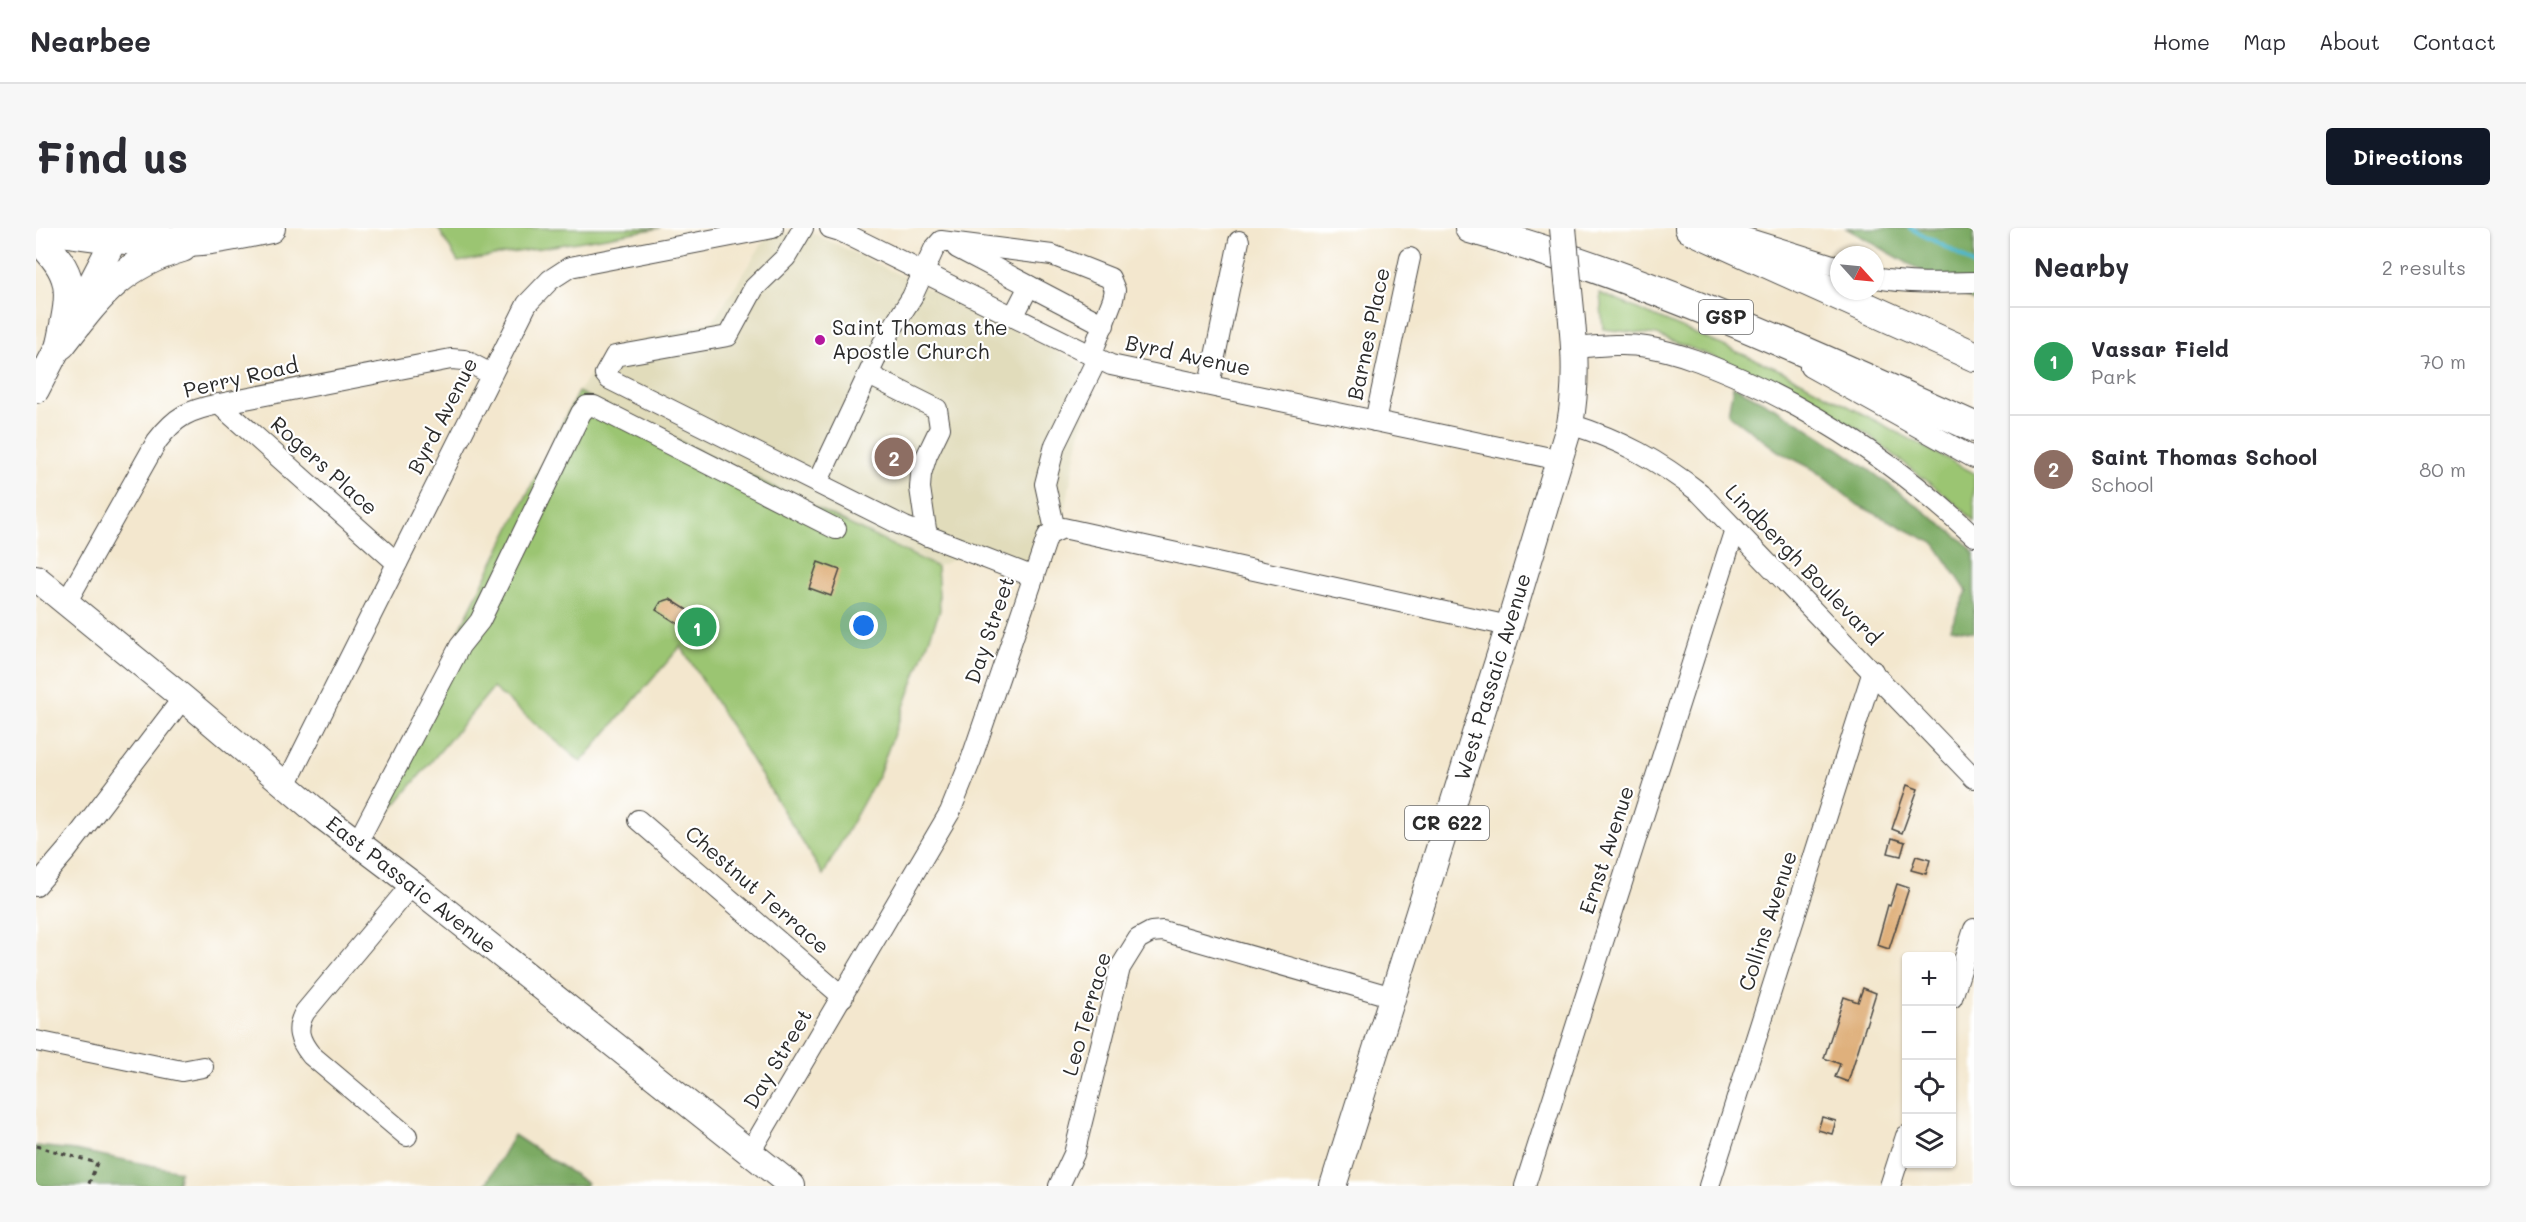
<!DOCTYPE html>
<html lang="en">
<head>
<meta charset="utf-8">
<style>
  body { margin:0; font-family:Mali,sans-serif; background:#f7f7f7; color:#2b2b33 }
  .controls { position:absolute; right:18px; bottom:18px; display:grid; overflow:hidden; border-radius:6px; box-shadow:0 2px 4px #0004 }
  .controls button { width:54px; height:54px; display:grid; place-items:center; padding:0; border:0; border-bottom:2px solid #e1e1e2; background:#fff; color:#2b2b33; font:30px sans-serif }
  .compass { position:absolute; left:1794px; top:18px; width:54px; height:54px; border-radius:50%; background:#fff; box-shadow:0 2px 4px #0004; rotate:117deg }
  .you { position:absolute; left:828px; top:398px; width:21px; height:21px; margin:-15px; border:4px solid #fff; border-radius:50%; background:#1a73e8; box-shadow:0 0 0 9px #1a73e833 }
  .badge { display:grid; place-items:center; width:39px; height:39px; border-radius:50%; background:#111827; color:#fff; font-size:20px; font-weight:700 }
  .pin { position:absolute; translate:-50% -50%; border:3px solid #fff; box-shadow:0 2px 6px #0006 }
  .list { margin:0; padding:0; list-style:none }
  h2 { display:flex; justify-content:space-between; align-items:center; height:78px; margin:0; padding:0 24px; font-size:26px }
  h2 small { font-size:20px; font-weight:400; color:#7c7c81 }
  .list li { display:grid; grid-template-columns:39px 1fr auto; gap:18px; align-items:center; box-sizing:border-box; height:108px; padding:0 24px; border-top:2px solid #e1e1e2 }
  .list b { display:block; font-size:22px; white-space:nowrap }
  .list p { margin:0; font-size:20px; white-space:nowrap; color:#7c7c81 }
  .list em { font-size:20px; font-style:normal; color:#7c7c81 }
  .icon { flex:none; width:33px; height:33px; fill:none; stroke:currentColor; stroke-width:2; stroke-linecap:round; stroke-linejoin:round }
  .map { position:relative; flex:none; width:1938px; height:958px; overflow:hidden; border-radius:6px }
  header { display:flex; align-items:center; gap:36px; box-sizing:border-box; height:84px; padding:0 30px; background:#fff; border-bottom:2px solid #e1e1e2 }
  header strong { font-size:28px }
  nav { display:flex; gap:33px; margin-inline-start:auto; font-size:21px }
  .intro { display:flex; align-items:center; justify-content:space-between; box-sizing:border-box; height:144px; padding:0 36px }
  h1 { margin:0; font-size:42px }
  .button { padding:15px 27px; border-radius:6px; background:#111827; color:#fff; font-size:21px; font-weight:700 }
  main { display:flex; gap:36px; padding:0 36px }
  aside { flex:1; background:#fff; border-radius:6px; box-shadow:0 2px 4px #0004 }
  .map>svg:first-child { display:block }
</style>
</head>
<body>
<header>
<strong>Nearbee</strong>
<nav><a>Home</a><a>Map</a><a>About</a><a>Contact</a></nav>
</header>
<div class="intro"><h1>Find us</h1><a class="button">Directions</a></div>
<main>
<div class="map">
<svg width="1938" height="958" viewBox="0 0 1938 958">
  <rect width="100%" height="100%" fill="#fff"/>
  <filter id="ink" filterUnits="userSpaceOnUse"><feTurbulence type="fractalNoise" baseFrequency=".0167" numOctaves="2"/><feDisplacementMap in="SourceGraphic" scale="12" xChannelSelector="R" yChannelSelector="G"/><feConvolveMatrix kernelMatrix="1 2 1 2 8 2 1 2 1" color-interpolation-filters="sRGB"/></filter>
  <filter id="wash" filterUnits="userSpaceOnUse"><feTurbulence type="fractalNoise" baseFrequency=".008" numOctaves="4" result="noise"/><feDisplacementMap in="SourceGraphic" scale="24" xChannelSelector="R" yChannelSelector="G"/><feGaussianBlur stdDeviation="1.35" result="paint"/><feColorMatrix in="noise" values="0 0 0 0 0 0 0 0 0 0 0 0 0 0 0 0 0 1.4 0 .05"/><feComposite in="paint" operator="in"/></filter>
  <g filter="url(#wash)">
    <rect width="100%" height="100%" fill="#f3e7ce"/>
    <path fill="#e1dcbb" d="M771,2L1047,136L1055,150L1028,288L1006,296L999,307L988,351L926,327L901,339L542,164L571,122L677,93L731,8Z"/>
    <g fill="#9bc572" stroke="#63784e" stroke-width="1.5">
      <path d="M402,0H624L422,34Z"/>
      <path d="M1564,65L1746,143L1938,245V293L1924,279L1831,206L1721,146L1621,107L1567,101Z"/>
      <path d="M542,164L901,339L904,382L843,546L787,647L645,418L545,534L457,460L337,603L416,417Z"/>
    </g>
    <g fill="#7caa64" stroke="#546a48" stroke-width="1.5">
      <path d="M1810,0H1938V73Z"/>
      <path d="M1697,158C1780,198 1853,256 1926,312L1938,324V404L1914,400L1931,363L1899,316L1822,277L1777,241L1742,223L1692,186Z"/>
      <path d="M478,907L551,955L549,958H449Z"/>
      <path d="M0,918L39,922L144,943L141,958H0Z"/>
    </g>
    <g fill="none" stroke-linecap="round" stroke-linejoin="round">
      <path stroke="#4fb8cc" stroke-width="4.5" d="M1874,0L1921,25L1938,37"/>
    </g>
    <g id="blocks">
      <g fill="#dfb07b">
        <path d="M782,334L804,342L795,368L773,360Z"/>
        <path d="M634,371L656,385L647,399L620,382L625,374Z"/>
        <path d="M1871,557L1882,561L1866,605L1856,601Z"/>
        <path d="M1856,610L1869,614L1865,628L1852,625Z"/>
        <path d="M1880,628L1894,632L1890,646L1875,642Z"/>
        <path d="M1861,656L1873,660L1853,721L1841,717L1852,677L1854,678Z"/>
        <path d="M1827,760L1840,765L1812,854L1799,849L1804,836L1788,830L1808,769L1822,774Z"/>
        <path d="M1786,889L1800,893L1796,906L1782,902Z"/>
      </g>
    </g>
  </g>
  <g filter="url(#ink)">
    <use href="#blocks" fill-opacity="0" stroke="#494743" stroke-width="1.5"/>
    <g fill="none" stroke-linecap="round" stroke-linejoin="round">
      <g stroke="#494743" stroke-width="22">
        <g id="minor">
          <path d="M767,0L750,29L718,60L692,108L579,128L569,146L573,151L869,299L998,349"/>
          <path d="M794,0L804,3L1075,137L1524,232"/>
          <path d="M1697,6L1803,39"/>
          <path d="M921,20L1068,97"/>
          <path d="M1839,50C1872,56 1905,55 1938,54"/>
          <path d="M977,89L993,58"/>
          <path d="M1539,120C1563,118 1587,115 1611,119C1643,124 1676,138 1706,151C1792,190 1869,243 1938,308"/>
          <path d="M1774,139L1938,230"/>
          <path d="M833,147L901,181L904,200L891,227L885,246L884,260L891,308"/>
          <path d="M1173,157L1203,13"/>
          <path d="M183,176L361,335"/>
          <path d="M1339,193L1374,30"/>
          <path d="M1534,196C1585,212 1622,232 1664,265L1938,550"/>
          <path d="M781,255L847,115L876,69L898,21L905,13L1016,27L1074,50L1079,62L1077,71L1055,128"/>
          <path d="M1019,302L1009,256L1019,217L1061,131"/>
          <path d="M30,375L121,213C140,188 153,182 183,176L415,131L428,132L455,146"/>
          <path d="M250,557L491,76L514,52L534,39L737,0"/>
          <path d="M602,592L807,769"/>
          <path d="M321,615L424,418L444,393L545,185L551,178H558L800,301"/>
          <path d="M0,658L31,622L147,470"/>
          <path d="M1916,770L1938,701"/>
          <path d="M0,813L146,843L167,839"/>
          <path d="M371,908L275,827C263,812 259,801 269,784L376,656"/>
          <path d="M713,926L914,584L935,532L1012,307L1027,300L1473,398"/>
          <path d="M1023,958L1038,926L1084,740L1102,711L1115,704L1127,703L1357,769"/>
          <path d="M1489,958L1699,301"/>
          <path d="M1673,958L1837,443"/>
          <path d="M1854,958L1870,908"/>
        </g>
      </g>
      <g stroke="#494743" stroke-width="28">
        <g id="major">
          <path d="M0,162L84,0"/>
          <path d="M0,350L147,470L286,588L376,656L756,958"/>
          <path d="M1297,958L1473,398L1534,196C1543,148 1537,101 1532,53"/>
        </g>
      </g>
      <g stroke="#494743" stroke-width="32">
        <g id="highway">
          <path d="M4,0C60,8 118,18 175,11C195,8 215,4 234,0"/>
          <path d="M1434,0C1609,49 1773,125 1938,199"/>
          <path d="M1654,0L1938,128"/>
          <path d="M0,8C39,47 37,60 26,112"/>
          <path d="M25,116C63,67 84,37 146,19"/>
        </g>
      </g>
      <path stroke="#494743" stroke-width="3" stroke-dasharray="4.5 4.5" stroke-linecap="butt" d="M0,918L61,935L52,958"/>
      <use href="#minor" stroke="#fff" stroke-width="20"/>
      <use href="#major" stroke="#fff" stroke-width="26"/>
      <use href="#highway" stroke="#fff" stroke-width="30"/>
      <g stroke="#494743" stroke-width="28" stroke-linecap="butt">
        <path id="major-bridge" d="M1527,0L1532,53"/>
      </g>
      <use href="#major-bridge" stroke="#fff" stroke-width="26"/>
    </g>
  </g>
  <circle fill="#b5179e" stroke="#fff" stroke-width="2" cx="784" cy="112" r="6"/>
  <g text-anchor="middle" stroke-width="4.5" stroke-linejoin="round" paint-order="stroke">
    <g fill="#fff" stroke="#6b6b6b" stroke-width="1.5">
      <rect x="1663" y="72" width="54" height="34" rx="4.5"/>
      <rect x="1369" y="578" width="84" height="34" rx="4.5"/>
    </g>
    <g font-size="20" font-weight="bold" fill="#2b2b2b">
      <text x="1690" y="96">GSP</text>
      <text x="1411" y="602">CR 622</text>
    </g>
    <g font-size="21" fill="#2b2b2b" stroke="#fff" text-anchor="start">
      <text x="796" y="107">Saint Thomas the<tspan x="796" dy="24">Apostle Church</tspan></text>
    </g>
    <g font-size="21" fill="#2b2b2b" stroke="#fff">
      <text transform="translate(1333 106) rotate(-78)" y="7">Barnes Place</text>
      <text transform="translate(1152 128) rotate(12)" y="7">Byrd Avenue</text>
      <text transform="translate(205 150) rotate(-13)" y="7">Perry Road</text>
      <text transform="translate(407 188) rotate(-63)" y="7">Byrd Avenue</text>
      <text transform="translate(288 238) rotate(42)" y="7">Rogers Place</text>
      <text transform="translate(1767 337) rotate(46)" y="7">Lindbergh Boulevard</text>
      <text transform="translate(954 402) rotate(-71)" y="7">Day Street</text>
      <text transform="translate(1457 449) rotate(-73)" y="7">West Passaic Avenue</text>
      <text transform="translate(1571 622) rotate(-72)" y="7">Ernst Avenue</text>
      <text transform="translate(375 657) rotate(38)" y="7">East Passaic Avenue</text>
      <text transform="translate(721 662) rotate(41)" y="7">Chestnut Terrace</text>
      <text transform="translate(1732 693) rotate(-72)" y="7">Collins Avenue</text>
      <text transform="translate(1051 786) rotate(-74)" y="7">Leo Terrace</text>
      <text transform="translate(742 831) rotate(-59)" y="7">Day Street</text>
    </g>
  </g>
</svg>
<div class="controls">
<button>+</button>
<button>−</button>
<button><svg class="icon" aria-label="locate" viewBox="0 0 24 24"><circle cx="12" cy="12" r="6"/><path d="M12 2v4M12 18v4M2 12h4M18 12h4"/></svg></button>
<button><svg class="icon" aria-label="layers" viewBox="0 0 24 24"><path d="M12 4l9 5-9 5-9-5zM3 14l9 5 9-5"/></svg></button>
</div>
<svg class="compass" viewBox="-18 -18 36 36"><path d="M0-13l5 13h-10z" fill="#e53935"/><path d="M0 13l5-13h-10z" fill="#7c7c81"/></svg>
<div class="you"></div>
<div class="pin badge" style="left:661px;top:399px;background:#2e9e5b">1</div>
<div class="pin badge" style="left:858px;top:229px;background:#8d6e63">2</div>
</div>
<aside>
<h2>Nearby<small>2 results</small></h2>
<ul class="list">
<li><span class="badge" style="background:#2e9e5b">1</span><div><b>Vassar Field</b><p>Park</p></div><em>70 m</em></li>
<li><span class="badge" style="background:#8d6e63">2</span><div><b>Saint Thomas School</b><p>School</p></div><em>80 m</em></li>
</ul>
</aside>
</main>
</body>
</html>
